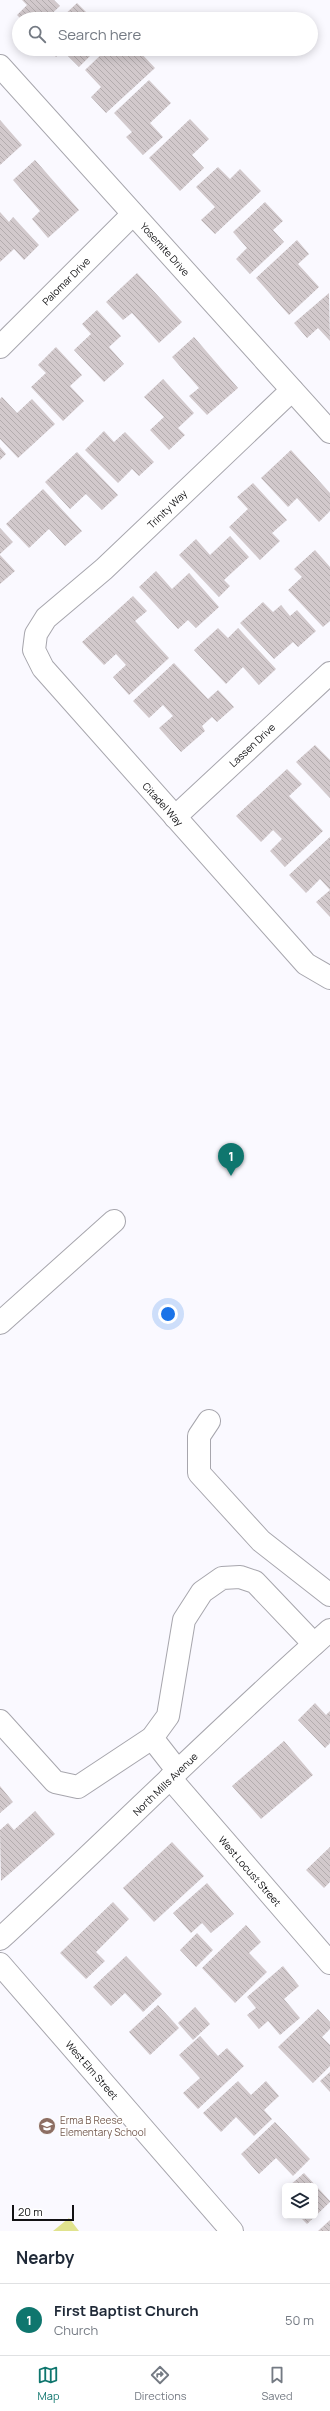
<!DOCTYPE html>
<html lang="en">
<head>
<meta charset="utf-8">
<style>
  body { margin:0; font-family:Manrope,sans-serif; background:#f2f2f3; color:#1f2937 }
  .controls { position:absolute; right:12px; bottom:12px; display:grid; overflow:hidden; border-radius:6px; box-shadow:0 2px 10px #0003 }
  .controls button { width:36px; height:36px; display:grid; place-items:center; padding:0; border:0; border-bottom:1px solid #e0e1e3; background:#fff; color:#1f2937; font:20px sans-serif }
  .scale { position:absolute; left:12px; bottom:10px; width:62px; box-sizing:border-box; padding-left:4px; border:2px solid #121214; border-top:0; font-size:11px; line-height:14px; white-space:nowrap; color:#121214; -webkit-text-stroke:3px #fff; paint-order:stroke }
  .you { position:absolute; left:168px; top:1314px; width:14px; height:14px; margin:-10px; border:3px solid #fff; border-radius:50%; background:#1a73e8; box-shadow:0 0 0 6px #1a73e833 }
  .badge { display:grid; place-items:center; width:26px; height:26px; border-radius:50%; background:#0f766e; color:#fff; font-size:13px; font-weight:700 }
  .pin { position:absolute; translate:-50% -33px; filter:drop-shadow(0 1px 2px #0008) }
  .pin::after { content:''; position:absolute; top:21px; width:14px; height:12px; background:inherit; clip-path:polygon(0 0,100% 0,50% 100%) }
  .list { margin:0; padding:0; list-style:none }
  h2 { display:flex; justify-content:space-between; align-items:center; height:52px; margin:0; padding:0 16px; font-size:17px }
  h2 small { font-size:13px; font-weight:400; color:#747a83 }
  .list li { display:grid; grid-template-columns:26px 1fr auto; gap:12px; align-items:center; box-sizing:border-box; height:72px; padding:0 16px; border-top:1px solid #e0e1e3 }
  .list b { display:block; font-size:15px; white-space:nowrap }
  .list p { margin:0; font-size:13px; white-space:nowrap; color:#747a83 }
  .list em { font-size:13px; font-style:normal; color:#747a83 }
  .icon { flex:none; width:22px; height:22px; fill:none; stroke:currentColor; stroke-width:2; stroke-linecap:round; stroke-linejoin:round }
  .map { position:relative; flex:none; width:330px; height:2231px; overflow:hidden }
  .search { position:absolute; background:#fff; box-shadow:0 2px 10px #0003; left:12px; right:12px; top:12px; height:44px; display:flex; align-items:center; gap:10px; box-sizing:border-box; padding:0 14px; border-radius:22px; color:#747a83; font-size:15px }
  .sheet { height:124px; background:#fff }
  nav { display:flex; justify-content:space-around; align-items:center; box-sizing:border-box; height:56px; border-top:1px solid #e0e1e3; background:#fff; font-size:11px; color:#747a83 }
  nav a { display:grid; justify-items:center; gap:2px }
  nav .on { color:#0f766e }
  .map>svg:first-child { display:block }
</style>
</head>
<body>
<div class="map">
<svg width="330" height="2231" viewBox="0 0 330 2231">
  <defs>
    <pattern id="building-back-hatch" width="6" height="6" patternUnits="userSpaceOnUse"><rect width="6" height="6" fill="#d2c9cc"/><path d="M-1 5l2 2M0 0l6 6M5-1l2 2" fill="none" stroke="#b3acae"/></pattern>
  </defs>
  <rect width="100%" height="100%" fill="#faf9ff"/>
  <path fill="#e0e38e" d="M69,2218L79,2231H53Z"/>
  <g fill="url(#building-back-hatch)">
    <path d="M22,0H54L60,6L46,19H21L17,15L27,5Z"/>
    <path d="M77,3L93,19H60Z"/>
    <path d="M48,49H97L79,67L62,50L56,57Z"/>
    <path d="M107,49H137L155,68L106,113L91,97L101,87L85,70Z"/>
    <path d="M149,80L171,103L150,123L163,137L143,155L126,137L132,132L114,113Z"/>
    <path d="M190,119L209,139L192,155L204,168L180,191L149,158Z"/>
    <path d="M0,120L22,145L0,165Z"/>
    <path d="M35,160L79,210L48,238L32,219L40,211L13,180Z"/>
    <path d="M218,167L230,179L240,169L261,191L215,234L201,220L215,207L196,187Z"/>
    <path d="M265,202L283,221L273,230L284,242L250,274L236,259L247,248L233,232Z"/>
    <path d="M0,212L9,222L13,217L39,245L24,260L14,249L0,262Z"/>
    <path d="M297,240L309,254L298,264L319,287L289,315L256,278Z"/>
    <path d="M137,273L182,322L159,343L132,313L123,320L106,302Z"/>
    <path d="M329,293L330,341L318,328L307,338L294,323Z"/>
    <path d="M97,310L121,336L109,347L124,364L104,382L74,350L91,334L82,324Z"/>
    <path d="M194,337L238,388L207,415L189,396L199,388L172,357Z"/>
    <path d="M56,347L82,375L70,386L84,401L63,421L31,387L46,373L38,365Z"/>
    <path d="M163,379L194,413L178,428L185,435L169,450L150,430L164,417L144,397Z"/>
    <path d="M2,397L17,413L32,399L55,424L18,458L0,439V399Z"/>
    <path d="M104,431L114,442L125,432L154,462L139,476L132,469L118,483L85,450Z"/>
    <path d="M0,447L6,454L0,460Z"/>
    <path d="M291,450L330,493V511L319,522L297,498L288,507L261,478Z"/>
    <path d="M77,452L118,495L102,510L86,494L70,509L45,482Z"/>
    <path d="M253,483L287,520L272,533L280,541L260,560L229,527L248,509L237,497Z"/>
    <path d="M43,489L82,531L65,546L49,529L29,548L6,524Z"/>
    <path d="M0,528L13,542L0,554Z"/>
    <path d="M230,536L249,557L224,580L230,586L219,597L179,555L196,539L210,555Z"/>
    <path d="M315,550L330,567V621L323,627L288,590L302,577L294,569Z"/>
    <path d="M0,555L15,571L0,584Z"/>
    <path d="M156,571L172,589L189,573L219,607L196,628L188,620L178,629L139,587Z"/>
    <path d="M133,596L147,611L135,621L169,658L129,695L113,677L126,665L116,654L104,665L82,642Z"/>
    <path d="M263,602L273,612L281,605L290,616L297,610L316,631L298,647L293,642L274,659L240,623Z"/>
    <path d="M218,628L228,638L238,628L276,669L259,685L243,667L226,684L194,650Z"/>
    <path d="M174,663L208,699L218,690L234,707L217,722L212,717L202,726L205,731L181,752L159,728L173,716L163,705L149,718L133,701Z"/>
    <path d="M315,745L330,760V798L296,762Z"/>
    <path d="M287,769L302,784L289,796L323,831L285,867L270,851L282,839L273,830L261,842L236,816Z"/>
    <path d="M330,837V917L316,902L330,890L320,879L306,893L289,875Z"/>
    <path d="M315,1703L326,1715L330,1711V1743L325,1748L298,1720Z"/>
    <path d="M284,1741L313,1775L261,1819L232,1786Z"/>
    <path d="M0,1786L13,1802L0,1813Z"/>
    <path d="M35,1811L55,1834L1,1881L0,1830L8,1823L14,1830Z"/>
    <path d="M172,1842L204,1876L154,1922L123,1888Z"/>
    <path d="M330,1847V1882L324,1888L306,1870Z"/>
    <path d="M207,1883L234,1914L211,1933L202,1923L191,1933L173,1913Z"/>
    <path d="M113,1902L129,1919L96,1952L105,1961L86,1979L60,1953Z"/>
    <path d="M246,1925L261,1942L249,1953L267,1972L235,2003L202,1968Z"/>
    <path d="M197,1933L213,1950L196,1967L180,1950Z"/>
    <path d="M126,1956L162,1994L143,2012L125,1993L111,2006L93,1987Z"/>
    <path d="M283,1966L299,1986L284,1999L300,2018L280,2035L268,2021L259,2029L247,2015L256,2008L247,1997Z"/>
    <path d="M158,2005L179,2028L150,2055L129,2032Z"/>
    <path d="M195,2007L210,2024L193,2040L178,2023Z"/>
    <path d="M318,2009L330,2022V2029L322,2037L330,2045V2066L313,2083L278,2047Z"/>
    <path d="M200,2036L218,2056L227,2048L244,2066L198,2109L183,2093L200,2078L179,2055Z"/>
    <path d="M330,2072V2092L320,2081Z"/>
    <path d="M238,2081L251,2095L266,2081L279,2096L264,2110L272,2119L254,2136L236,2117L221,2132L203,2113Z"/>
    <path d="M275,2122L310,2159L293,2176L276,2158L259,2174L241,2154Z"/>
    <path d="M304,2173L330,2201V2202L307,2224L299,2216H315V2186H289Z"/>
    <path d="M330,2220V2231H318Z"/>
  </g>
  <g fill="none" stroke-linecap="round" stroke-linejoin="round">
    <g stroke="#a7a6ad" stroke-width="24">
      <g id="minor">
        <path d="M0,66L330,432"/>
        <path d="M0,347L133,214"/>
        <path d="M292,390L104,569L46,618L36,634L34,650L43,668L306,964L330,978"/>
        <path d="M175,817L330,673"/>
        <path d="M0,1323L114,1221"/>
        <path d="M209,1421L199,1436V1473L261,1541L330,1595"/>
        <path d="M0,1721L55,1782L78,1787L152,1738L168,1716L184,1620L202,1592L222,1578L240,1577L255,1582L314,1644"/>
        <path d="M152,1738L177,1770"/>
        <path d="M170,1778L330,1963"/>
        <path d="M0,1939C111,1837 217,1730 330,1630"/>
        <path d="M0,1964L232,2231"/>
      </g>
    </g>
    <use href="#minor" stroke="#fff" stroke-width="22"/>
  </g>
  <defs>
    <g id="school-disc" transform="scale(0.9)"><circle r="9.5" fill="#8d6e63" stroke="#fff"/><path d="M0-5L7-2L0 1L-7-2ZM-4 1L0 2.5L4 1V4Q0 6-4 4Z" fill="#fff"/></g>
  </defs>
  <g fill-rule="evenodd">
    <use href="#school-disc" x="47" y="2126"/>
  </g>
  <g text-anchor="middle" stroke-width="3" stroke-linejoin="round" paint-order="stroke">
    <g font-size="10" fill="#121214" stroke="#fff">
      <text transform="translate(165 249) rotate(48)" y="4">Yosemite Drive</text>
      <text transform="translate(66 281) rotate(-45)" y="4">Palomar Drive</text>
      <text transform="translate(167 509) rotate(-44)" y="4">Trinity Way</text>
      <text transform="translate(252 745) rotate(-43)" y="4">Lassen Drive</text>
      <text transform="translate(163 804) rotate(48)" y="4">Citadel Way</text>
      <text transform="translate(165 1784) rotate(-44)" y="4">North Mills Avenue</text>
      <text transform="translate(250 1871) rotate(49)" y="4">West Locust Street</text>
      <text transform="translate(92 2070) rotate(49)" y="4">West Elm Street</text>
    </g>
    <g font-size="10" fill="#785e54" stroke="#fff" text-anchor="start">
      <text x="60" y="2124">Erma B Reese<tspan x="60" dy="12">Elementary School</tspan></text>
    </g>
  </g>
</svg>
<div class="controls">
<button><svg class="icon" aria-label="layers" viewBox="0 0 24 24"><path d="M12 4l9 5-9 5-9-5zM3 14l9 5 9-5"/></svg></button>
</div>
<div class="scale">20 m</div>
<div class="you"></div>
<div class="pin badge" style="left:231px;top:1176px">1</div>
<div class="search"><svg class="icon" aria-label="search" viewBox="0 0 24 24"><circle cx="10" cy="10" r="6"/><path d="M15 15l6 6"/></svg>Search here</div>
</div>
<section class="sheet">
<h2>Nearby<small></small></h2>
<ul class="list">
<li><span class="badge">1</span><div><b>First Baptist Church</b><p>Church</p></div><em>50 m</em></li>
</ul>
</section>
<nav>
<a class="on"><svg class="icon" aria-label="map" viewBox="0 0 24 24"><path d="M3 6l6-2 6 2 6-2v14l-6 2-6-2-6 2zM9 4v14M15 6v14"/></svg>Map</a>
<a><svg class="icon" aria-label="directions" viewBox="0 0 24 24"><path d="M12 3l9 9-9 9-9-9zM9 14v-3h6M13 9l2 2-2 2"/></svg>Directions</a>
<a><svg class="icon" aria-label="saved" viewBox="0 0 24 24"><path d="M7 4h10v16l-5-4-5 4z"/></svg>Saved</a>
</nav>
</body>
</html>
